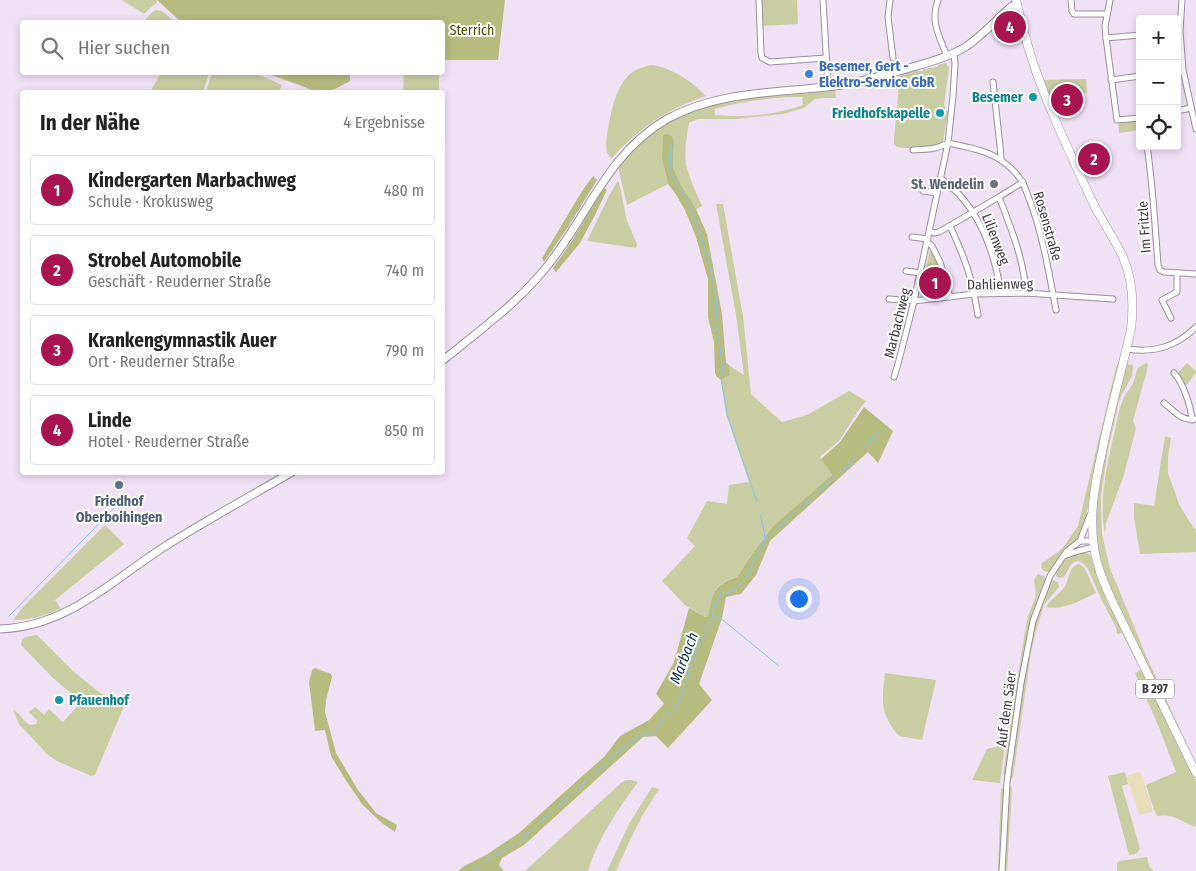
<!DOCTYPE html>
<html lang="de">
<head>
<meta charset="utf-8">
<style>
  body { margin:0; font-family:"Fira Sans Condensed",sans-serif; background:#f6f6f6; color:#222 }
  .controls { position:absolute; right:15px; top:15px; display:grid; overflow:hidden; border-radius:5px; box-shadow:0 2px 8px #0003 }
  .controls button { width:45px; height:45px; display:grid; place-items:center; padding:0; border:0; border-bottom:1px solid #e0e0e0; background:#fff; color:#222; font:25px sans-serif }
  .you { position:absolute; left:798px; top:598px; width:18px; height:18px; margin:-12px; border:4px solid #fff; border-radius:50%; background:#1a73e8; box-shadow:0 0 0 8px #1a73e833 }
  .badge { display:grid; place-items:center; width:32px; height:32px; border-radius:50%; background:#a8154e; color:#fff; font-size:16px; font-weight:700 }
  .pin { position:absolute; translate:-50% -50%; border:2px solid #fff; box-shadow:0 1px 5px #0006 }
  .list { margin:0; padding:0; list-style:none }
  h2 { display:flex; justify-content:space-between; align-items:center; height:65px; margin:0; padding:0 20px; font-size:21px }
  h2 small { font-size:16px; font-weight:400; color:#767676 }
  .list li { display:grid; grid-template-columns:32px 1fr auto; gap:15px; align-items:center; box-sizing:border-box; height:70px; margin:0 10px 10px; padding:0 10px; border:1px solid #e0e0e0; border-radius:5px }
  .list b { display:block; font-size:19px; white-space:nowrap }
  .list p { margin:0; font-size:16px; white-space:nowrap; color:#767676 }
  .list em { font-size:16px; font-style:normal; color:#767676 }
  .icon { flex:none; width:28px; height:28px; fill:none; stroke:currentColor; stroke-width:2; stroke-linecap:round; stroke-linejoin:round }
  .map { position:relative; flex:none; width:1196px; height:871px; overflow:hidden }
  .search { position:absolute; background:#fff; box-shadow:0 2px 8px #0003; left:20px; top:20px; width:425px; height:55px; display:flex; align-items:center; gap:12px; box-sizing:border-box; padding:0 18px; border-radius:5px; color:#767676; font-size:19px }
  .panel { position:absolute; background:#fff; box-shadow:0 2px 8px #0003; left:20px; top:90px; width:425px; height:385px; border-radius:5px }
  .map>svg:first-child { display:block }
</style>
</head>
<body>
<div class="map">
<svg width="1196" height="871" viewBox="0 0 1196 871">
  <rect width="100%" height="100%" fill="#f0e2f5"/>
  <g fill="#c9cea2" fill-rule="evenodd">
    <path d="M122,0H156L157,3L150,8L144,14Z"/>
    <path d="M761,0H797L798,24L762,26Z"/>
    <path d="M156,10L162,11L175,22H144L151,13Z"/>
    <path d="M945,63H947V66L949,67L944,106H945V111H948L943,142C935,149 907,149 897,147L894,144V139L900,74L917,69L918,71H923V69H928L929,68H934V67H938V65Z"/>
    <path d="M652,65C672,68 693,82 706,96C667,109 639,128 612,158L607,153C605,141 608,130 610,118C616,93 622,69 652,65Z"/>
    <path d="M161,73V72L209,73L203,92H150Z"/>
    <path d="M212,73H255L282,85L279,92H206Z"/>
    <path d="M404,73H439V92H403Z"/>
    <path d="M1086,79L1087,93L1048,95L1043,80Z"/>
    <path d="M835,90L836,98H823L815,99L804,108L783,114L737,119H698L689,123C687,136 684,150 686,164C689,178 696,192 702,206L696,209L681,185L673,168L674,142L662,159L668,184L627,205L618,167L619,164C629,154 638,143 649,134C689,102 736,99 786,95C802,94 819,92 835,90ZM802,97L803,105C775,115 745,118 715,115V109C743,101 773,97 802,97Z"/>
    <path d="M1135,120L1139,123L1140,130L1119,133L1118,121Z"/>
    <path d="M617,182H619L627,221L637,244L636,248L587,241L609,196Z"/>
    <path d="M716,204H723L743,316L751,394L782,422L807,415L849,391L866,401L860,408L839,441L820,457L832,475L773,526L753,553L737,577C713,584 713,593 708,616L705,617L685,605L662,581L695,546L687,538L707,501L727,504L729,485L749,482L726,414L721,380L730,375L729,365L744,375L736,315Z"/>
    <path d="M930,250H932L942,276L924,275Z"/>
    <path d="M1119,362L1093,478L1085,523L1080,538L1065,549L1049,572L1044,571L1041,568L1042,563L1058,552L1064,546L1078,526L1116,367Z"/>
    <path d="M1147,363L1148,366L1133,421L1136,428L1124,475L1106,523L1105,533C1098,503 1108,459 1115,430C1117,420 1119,409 1123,400C1125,394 1130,389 1133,383C1139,371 1132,369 1147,363Z"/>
    <path d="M1187,363L1196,371V373L1184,388L1177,374Z"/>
    <path d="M1127,364L1132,365L1133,367L1132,376L1120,398L1108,450L1101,496V509L1102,534L1110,569L1117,585L1147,658L1180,729L1179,731L1112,593L1101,560L1097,542L1096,513L1099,478L1115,405Z"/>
    <path d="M1165,436L1171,438L1168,457V473L1179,504L1189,521L1196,530V552L1140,554L1134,518V503L1154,506Z"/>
    <path d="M105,525L124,544L55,600L61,609C44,616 32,620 13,620L23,607Z"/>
    <path d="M1083,552L1089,554L1091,557L1140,663L1139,666L1122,633L1117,634L1116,627L1102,601L1088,569L1084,564L1079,561L1074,562L1071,565L1064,577L1061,578C1057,577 1055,576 1055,572C1064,559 1068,556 1083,552Z"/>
    <path d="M1079,564L1084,567L1096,593C1081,600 1063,611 1046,607C1051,598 1061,594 1066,584C1069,577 1070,566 1079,564Z"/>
    <path d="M1038,574L1044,576L1045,580L1031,618L1023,658L1006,775L1005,776L1003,774L1024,637L1028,616L1036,596L1034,581L1035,578Z"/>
    <path d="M1053,580L1058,582L1059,587L1044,605L1036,631L1031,652L1013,777L1012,779L1011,777L1025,671L1035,622L1049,582Z"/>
    <path d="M37,635L74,672L99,692L124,706L95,775L91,776L57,761L48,755L19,724L13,709C16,712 20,715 22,718C27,723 28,726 36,724L37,720L29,712L35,707L44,715L49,709L63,722L81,702L53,678L21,645L22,640L25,637Z"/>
    <path d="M1143,669L1196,780V827C1180,822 1176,813 1157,816L1154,810L1146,785L1176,772L1158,725L1135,673Z"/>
    <path d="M885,673L936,680L922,740L899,736C879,712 882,701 885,673Z"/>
    <path d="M1000,746L1002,747L1004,751L1000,783L972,780L987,749Z"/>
    <path d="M1125,772L1128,784L1122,786L1140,849L1136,854L1129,855L1108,776Z"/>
    <path d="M626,780H631L638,782C618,809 598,838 588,871H525L622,782Z"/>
    <path d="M1011,786L1012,789L1007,871H1004L1009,787Z"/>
    <path d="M652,787L659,789L642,816L631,838L616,871H607L629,824Z"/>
    <path d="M1003,788L1004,789L1000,871H998L1001,789Z"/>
    <path d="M1147,857L1149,866L1154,871H1117V864L1119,861Z"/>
  </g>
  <g fill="#b6bc80">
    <path d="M157,0H505L498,60H443L442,22H181Z"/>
    <path d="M266,73H350V81L335,89L323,92H316L307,88Z"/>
    <path d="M666,134L672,136L674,142L673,168L681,185L696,209L707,234L722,314L726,363L729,365L730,375L721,380L717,377L715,373L714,342L708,317V279L696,237L685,210L675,193L668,184L662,159L663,135Z"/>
    <path d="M593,176L597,180L568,227L544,262L542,258L582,191Z"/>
    <path d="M604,188L607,190L594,217L580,243L556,272L553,268C572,243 587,215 604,188Z"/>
    <path d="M864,407L893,431L878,463L868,452L770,541L756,575L741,594L726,597L722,618L699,684L712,700L668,748L656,736L643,737L524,845L502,858L499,865L504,871H458L464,866L486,855L519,833L589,770L604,757L620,736L649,720L664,704L656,694L674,662L689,608L705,617L708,616C713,593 713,585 737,577L753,553L773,526L832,475L821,459L840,442Z"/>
    <path d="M315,668L331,674L332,677L326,700L325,712L336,753L358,790L376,813L397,825L395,832L383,824L362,804L345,779L331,756L325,730L315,731L309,682L312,670Z"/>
  </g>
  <path fill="#e8deb9" d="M1138,772L1141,773L1153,810L1152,812L1139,815L1131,789L1132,788L1130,787L1127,778L1129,775Z"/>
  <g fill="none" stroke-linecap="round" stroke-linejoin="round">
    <g stroke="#8fc0eb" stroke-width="1">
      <path d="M671,143L670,172L688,202L699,229L709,262L716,297L717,316L715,322L720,347L723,374L721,378L727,414L757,502"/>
      <path d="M760,514L764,531L765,540"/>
      <path d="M713,615L724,621L779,666"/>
      <path d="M9,616L121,501"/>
      <path d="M473,871L489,859L517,843L628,744L640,736L656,731L661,724L664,716L676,707L687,681L693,657L712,618L715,603L720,595L736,590L748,575L754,560L761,550L763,542L847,466L884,426"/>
    </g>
    <g stroke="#9b8ea0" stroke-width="7">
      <g id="street">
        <path d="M759,0L761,53L762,58L770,62L826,58"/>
        <path d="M823,0L828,87"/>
        <path d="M890,0L888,17L893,58"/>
        <path d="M938,0C930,21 939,36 947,56"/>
        <path d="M1071,0L1072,11L1074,14H1107"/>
        <path d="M1110,0L1105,26L1106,38L1117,120L1140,118"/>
        <path d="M1182,0L1180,31L1183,70L1196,129"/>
        <path d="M1106,38L1140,35"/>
        <path d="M1111,80L1140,76"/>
        <path d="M993,82L1000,146L1001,160"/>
        <path d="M1177,111L1191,108"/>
        <path d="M1147,146C1153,186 1155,225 1158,265L1160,270L1164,272L1196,274"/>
        <path d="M913,150C927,149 935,150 948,143C966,147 987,150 1002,161C1009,166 1016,172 1021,180C1025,186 1027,194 1030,201C1043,236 1049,273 1056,310"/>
        <path d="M940,178C978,204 994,249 1001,293"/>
        <path d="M923,191L937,193"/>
        <path d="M999,197C1011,228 1024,260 1026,293"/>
        <path d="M950,226C958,243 966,261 971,281C974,292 976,304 978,315"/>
        <path d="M930,231L934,233L939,232L999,197L1023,182"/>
        <path d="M912,237L928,239"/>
        <path d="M927,243L930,244L932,246L940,262L950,297"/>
        <path d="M906,271L921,273"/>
        <path d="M889,299L914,301L974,294L1026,293L1113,299"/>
        <path d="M1171,318L1162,300L1177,292V273"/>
        <path d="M1127,349C1154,353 1176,347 1196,327"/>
        <path d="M1174,373C1183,382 1191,407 1192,420"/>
        <path d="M894,377L898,364L914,301L948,143L953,96L955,64L954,53"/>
        <path d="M1164,403C1174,411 1182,422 1196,419"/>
        <path d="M1080,541L1090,515"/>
        <path d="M1064,556L1078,551L1094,547"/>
        <path d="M1002,871L1007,782L1021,683L1033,621L1050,576L1062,558L1067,551L1080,541H1093"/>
      </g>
    </g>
    <g stroke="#9b8ea0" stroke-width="9">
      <g id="secondary">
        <path d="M442,361C478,332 515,305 544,270C588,218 605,155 667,119C716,92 772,93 826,87C851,85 875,77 899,71C922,64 946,59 967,46C984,34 997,19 1012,6L1017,4"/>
        <path d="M0,629C67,627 111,581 164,547C205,521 249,497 292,472"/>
      </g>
    </g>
    <g stroke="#9b8ea0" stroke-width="9">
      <path id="primary" d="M1016,0C1025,42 1039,84 1057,124C1069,151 1082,180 1095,207C1104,224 1115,240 1123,257C1133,280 1134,304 1131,329C1122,370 1110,410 1102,452C1095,483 1089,515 1094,547C1097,568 1105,586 1114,605L1196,773"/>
    </g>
    <use href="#street" stroke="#fff" stroke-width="5"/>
    <use href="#secondary" stroke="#fff" stroke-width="7"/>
    <use href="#primary" stroke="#fff" stroke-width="8"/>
  </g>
  <circle fill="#3f7fe0" stroke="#fff" stroke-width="2" cx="809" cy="74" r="5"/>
  <g fill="#0f9aa8" stroke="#fff" stroke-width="2">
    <circle cx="1033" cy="97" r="5"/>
    <circle cx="940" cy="113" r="5"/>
    <circle cx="59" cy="700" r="5"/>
  </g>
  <circle fill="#6b7280" stroke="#fff" stroke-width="2" cx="994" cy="184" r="5"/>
  <circle fill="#5c6f8a" stroke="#fff" stroke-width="2" cx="119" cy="485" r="5"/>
  <g text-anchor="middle" stroke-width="4" stroke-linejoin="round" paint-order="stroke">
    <rect fill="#fff" stroke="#79747a" stroke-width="1" x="1136" y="679.5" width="38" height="19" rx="4"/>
    <g font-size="12" font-weight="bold" fill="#3f3941">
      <text x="1155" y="693">B 297</text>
    </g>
    <g font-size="14" fill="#4b5007" stroke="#fff">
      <text x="472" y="35">Sterrich</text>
    </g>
    <g font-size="14" font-weight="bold" fill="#366cbe" stroke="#fff" text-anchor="start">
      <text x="819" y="71">Besemer, Gert -<tspan x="819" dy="16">Elektro-Service GbR</tspan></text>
    </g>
    <g font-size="14" font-weight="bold" fill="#0d838f" stroke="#fff" text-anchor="end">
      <text x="1023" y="102">Besemer</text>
      <text x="930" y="118">Friedhofskapelle</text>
      <text x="69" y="705" text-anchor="start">Pfauenhof</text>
    </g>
    <g font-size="14" font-weight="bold" fill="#5b616d" stroke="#fff" text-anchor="end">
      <text x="984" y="189">St. Wendelin</text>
    </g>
    <g font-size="14" fill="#3f3941" stroke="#fff">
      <text transform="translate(1048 226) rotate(74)" y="5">Rosenstraße</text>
      <text transform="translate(1144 227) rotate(-94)" y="5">Im Fritzle</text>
      <text transform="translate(996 239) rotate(69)" y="5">Lilienweg</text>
      <text transform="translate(1000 284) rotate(-1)" y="5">Dahlienweg</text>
      <text transform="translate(897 323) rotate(-76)" y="5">Marbachweg</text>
      <text transform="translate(1006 709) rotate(-82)" y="5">Auf dem Säer</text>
    </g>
    <g font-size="14" font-weight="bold" fill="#4e5e75" stroke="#fff">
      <text x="119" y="506">Friedhof<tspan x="119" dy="16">Oberboihingen</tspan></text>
    </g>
    <g font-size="15" font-style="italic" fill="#0c334f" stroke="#fff">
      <text transform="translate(684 658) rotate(-69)" y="5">Marbach</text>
    </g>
  </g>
</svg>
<div class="controls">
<button>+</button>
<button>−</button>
<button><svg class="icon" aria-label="locate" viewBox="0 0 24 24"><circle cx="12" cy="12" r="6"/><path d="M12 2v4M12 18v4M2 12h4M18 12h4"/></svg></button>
</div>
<div class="you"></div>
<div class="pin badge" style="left:935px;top:283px">1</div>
<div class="pin badge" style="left:1094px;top:159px">2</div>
<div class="pin badge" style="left:1067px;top:100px">3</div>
<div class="pin badge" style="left:1010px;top:27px">4</div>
<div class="search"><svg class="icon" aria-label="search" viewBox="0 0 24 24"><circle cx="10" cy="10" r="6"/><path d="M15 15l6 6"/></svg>Hier suchen</div>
<section class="panel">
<h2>In der Nähe<small>4 Ergebnisse</small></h2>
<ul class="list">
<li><span class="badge">1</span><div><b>Kindergarten Marbachweg</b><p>Schule · Krokusweg</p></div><em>480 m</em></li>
<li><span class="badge">2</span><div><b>Strobel Automobile</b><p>Geschäft · Reuderner Straße</p></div><em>740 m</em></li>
<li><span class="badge">3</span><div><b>Krankengymnastik Auer</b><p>Ort · Reuderner Straße</p></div><em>790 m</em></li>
<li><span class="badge">4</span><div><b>Linde</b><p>Hotel · Reuderner Straße</p></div><em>850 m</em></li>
</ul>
</section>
</div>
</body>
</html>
